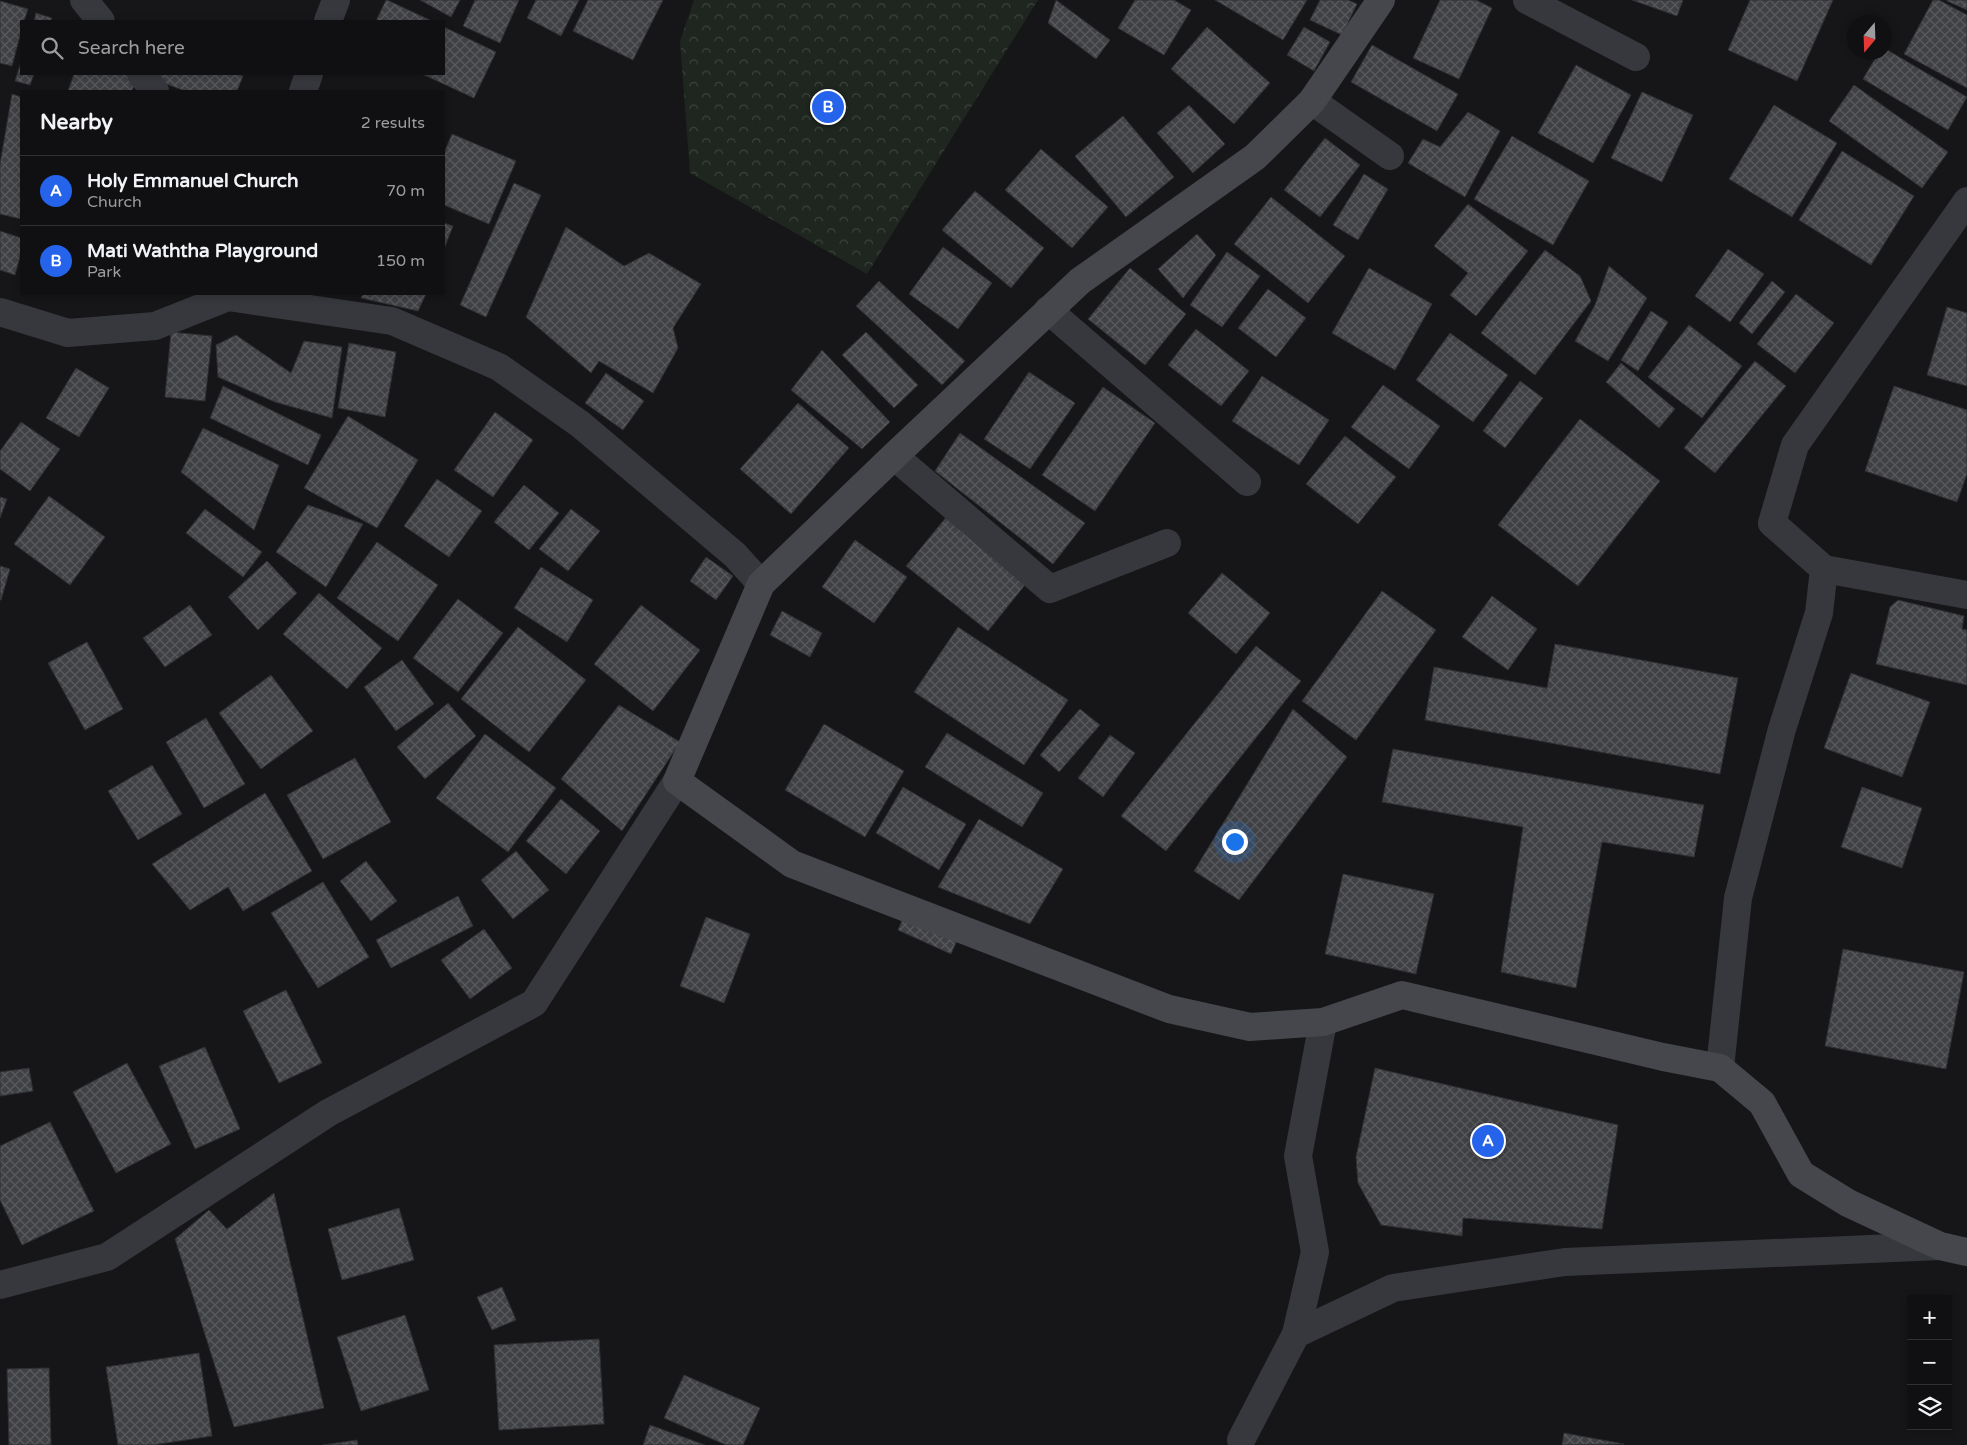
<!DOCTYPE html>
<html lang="en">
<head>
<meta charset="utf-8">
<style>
  body { margin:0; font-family:"Varela Round",sans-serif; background:#19191b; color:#f1f3f6 }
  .controls { position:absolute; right:15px; bottom:15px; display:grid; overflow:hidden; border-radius:0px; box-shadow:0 2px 8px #0003 }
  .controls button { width:45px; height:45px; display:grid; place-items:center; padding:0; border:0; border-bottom:1px solid #303032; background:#101012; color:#f1f3f6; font:25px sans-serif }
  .compass { position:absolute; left:1847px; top:15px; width:45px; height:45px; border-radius:50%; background:#101012; box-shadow:0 2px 8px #0003; rotate:199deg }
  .you { position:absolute; left:1234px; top:841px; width:18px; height:18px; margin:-12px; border:4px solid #fff; border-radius:50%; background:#1a73e8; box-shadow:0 0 0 8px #1a73e833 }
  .badge { display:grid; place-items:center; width:32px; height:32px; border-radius:50%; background:#2563eb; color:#fff; font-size:16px; font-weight:700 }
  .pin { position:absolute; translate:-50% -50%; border:2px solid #fff; box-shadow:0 1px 5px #0006 }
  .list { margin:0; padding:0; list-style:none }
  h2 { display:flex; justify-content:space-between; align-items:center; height:65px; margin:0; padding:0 20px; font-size:21px }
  h2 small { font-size:16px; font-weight:400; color:#9c9d9f }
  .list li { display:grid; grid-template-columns:32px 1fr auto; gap:15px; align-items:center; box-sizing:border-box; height:70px; padding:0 20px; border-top:1px solid #303032 }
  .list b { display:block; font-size:19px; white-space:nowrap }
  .list p { margin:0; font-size:16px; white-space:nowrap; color:#9c9d9f }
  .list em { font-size:16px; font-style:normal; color:#9c9d9f }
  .icon { flex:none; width:28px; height:28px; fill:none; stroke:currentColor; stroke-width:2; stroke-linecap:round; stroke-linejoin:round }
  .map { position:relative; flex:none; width:1967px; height:1445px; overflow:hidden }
  .search { position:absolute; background:#101012; box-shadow:0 2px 8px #0003; left:20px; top:20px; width:425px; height:55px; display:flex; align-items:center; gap:12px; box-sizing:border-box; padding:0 18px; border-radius:0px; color:#9c9d9f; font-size:19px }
  .panel { position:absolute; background:#101012; box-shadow:0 2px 8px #0003; left:20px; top:90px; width:425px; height:205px; border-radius:0px }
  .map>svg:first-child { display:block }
</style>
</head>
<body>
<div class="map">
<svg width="1967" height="1445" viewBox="0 0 1967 1445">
  <defs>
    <pattern id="forest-crowns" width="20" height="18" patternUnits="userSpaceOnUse" patternTransform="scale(1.25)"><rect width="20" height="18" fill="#1e261f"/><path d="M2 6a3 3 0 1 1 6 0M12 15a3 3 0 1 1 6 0" fill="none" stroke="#3c433d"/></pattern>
    <pattern id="building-cross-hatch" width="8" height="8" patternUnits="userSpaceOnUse" patternTransform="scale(1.25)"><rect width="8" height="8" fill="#404145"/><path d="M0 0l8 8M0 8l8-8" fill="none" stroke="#595a5e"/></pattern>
  </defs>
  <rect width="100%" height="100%" fill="#161618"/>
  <path fill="url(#forest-crowns)" d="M694,0H1038L867,274L690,173L680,41Z"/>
  <g fill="url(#building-cross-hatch)" stroke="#303034">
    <path d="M386,0H387L432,21H376Z"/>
    <path d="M420,0H460L451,17Z"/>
    <path d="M475,0H519L500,43L463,26Z"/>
    <path d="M536,0H579L561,36L527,18Z"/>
    <path d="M588,0H663L633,60L573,31Z"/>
    <path d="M1056,0L1110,40L1096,59L1048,23Z"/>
    <path d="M1135,0H1174L1191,10L1164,55L1118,28Z"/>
    <path d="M1215,0H1307L1283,40Z"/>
    <path d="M1320,0H1348L1357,4L1342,35L1310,20Z"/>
    <path d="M1440,0H1476L1492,8L1459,79L1413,58Z"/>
    <path d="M1632,0H1683L1677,16Z"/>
    <path d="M1750,0H1833L1797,81L1728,50Z"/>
    <path d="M1933,0H1939L1967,15V88L1904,54Z"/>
    <path d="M1947,0H1967V10L1947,1Z"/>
    <path d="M0,1L28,9L24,21H21V32L12,66L0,63Z"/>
    <path d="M36,13L52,18L50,21H34Z"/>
    <path d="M444,27L496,52L474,98L422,74H444Z"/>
    <path d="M1207,27L1270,83L1234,124L1171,69Z"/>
    <path d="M1304,27L1330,42L1314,71L1287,55Z"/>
    <path d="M1372,45L1458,94L1437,131L1351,82Z"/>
    <path d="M1884,48L1967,97L1948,130L1863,79L1879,52H1884Z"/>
    <path d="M21,62V74H34L30,85L15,81Z"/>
    <path d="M1576,65L1631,95L1593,163L1538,133Z"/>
    <path d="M74,74H123L137,78L132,91H68Z"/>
    <path d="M152,74H238L243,76L237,91H185L151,78Z"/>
    <path d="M1854,85L1948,152L1922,188L1829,121Z"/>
    <path d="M1642,92L1693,115L1662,182L1611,158Z"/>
    <path d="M12,94L21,97V219L0,214V164Z"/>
    <path d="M1189,105L1225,144L1193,173L1157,133Z"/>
    <path d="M1774,105L1837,143L1792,217L1729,179Z"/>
    <path d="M1468,112L1500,131L1465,197L1408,163L1423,139L1440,147Z"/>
    <path d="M1123,116L1174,177L1126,217L1075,156Z"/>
    <path d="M452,134L516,161L489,224L444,205V153Z"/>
    <path d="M1512,136L1589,181L1553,245L1474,199Z"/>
    <path d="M1325,138L1360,165L1320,217L1284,190Z"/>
    <path d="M1041,149L1108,207L1072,248L1005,190Z"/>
    <path d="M1842,151L1914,196L1871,265L1799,220Z"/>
    <path d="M1364,174L1388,189L1358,240L1333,225Z"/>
    <path d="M514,183L541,195L486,317L460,305Z"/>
    <path d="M975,191L1044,248L1011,288L942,230Z"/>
    <path d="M1271,197L1345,256L1308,303L1234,244Z"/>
    <path d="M1468,204L1528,251L1476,316L1450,295L1468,273L1434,246Z"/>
    <path d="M444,223L453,226L444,249Z"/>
    <path d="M566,227L624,266L649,253L701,284L673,328L678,348L653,393L599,361L591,373L526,317Z"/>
    <path d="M0,231L21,238V253L15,275L0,270Z"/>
    <path d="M1197,234L1216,255L1183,298L1158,269Z"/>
    <path d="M943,247L992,283L958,329L909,294Z"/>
    <path d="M1728,249L1764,274L1730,322L1695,296Z"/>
    <path d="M1545,250L1580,276L1591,301L1535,375L1481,333Z"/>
    <path d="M1227,252L1260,276L1222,327L1190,305Z"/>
    <path d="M1609,266L1647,298L1608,361L1575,341L1595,305Z"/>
    <path d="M1130,268L1186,314L1145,365L1088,319Z"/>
    <path d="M1369,268L1432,304L1395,370L1332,333Z"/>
    <path d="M879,281L965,361L942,385L856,306Z"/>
    <path d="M1772,281L1785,292L1752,334L1739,323Z"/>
    <path d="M1268,289L1306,318L1276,357L1238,328Z"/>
    <path d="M363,294H426L418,311L361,298Z"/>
    <path d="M1796,294L1834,323L1795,373L1757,344Z"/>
    <path d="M1947,307L1967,313V386L1927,375Z"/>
    <path d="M1651,311L1668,322L1638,371L1621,360Z"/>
    <path d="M1689,325L1742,366L1702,418L1648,377Z"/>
    <path d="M1196,329L1249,371L1221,406L1168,365Z"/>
    <path d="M171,332L212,336L205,401L165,397Z"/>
    <path d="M866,332L918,385L894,408L842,355Z"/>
    <path d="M1450,333L1508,375L1473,422L1416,380Z"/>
    <path d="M236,335L291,373L304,341L342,347L332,418L275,402L218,377L216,345Z"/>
    <path d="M349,343L396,352L385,417L338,408Z"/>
    <path d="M822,350L890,422L862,449L791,390Z"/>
    <path d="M1755,361L1786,386L1715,473L1684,448Z"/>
    <path d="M1621,363L1675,409L1659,428L1606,382Z"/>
    <path d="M76,368L109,388L79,437L46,418Z"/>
    <path d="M1029,372L1075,403L1030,469L984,439Z"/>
    <path d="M606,373L644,401L623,430L585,403Z"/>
    <path d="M1262,376L1329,420L1299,465L1232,421Z"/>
    <path d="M1520,381L1543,398L1505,448L1483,431Z"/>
    <path d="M1383,385L1440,426L1409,469L1351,427Z"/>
    <path d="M223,386L321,435L308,465L210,418Z"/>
    <path d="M1894,386L1967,410V474L1957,502L1865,471Z"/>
    <path d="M1103,387L1155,423L1095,511L1042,475Z"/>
    <path d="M798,403L849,448L791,514L740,469Z"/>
    <path d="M495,412L533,440L493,497L454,470Z"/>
    <path d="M348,416L418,460L377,528L304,488Z"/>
    <path d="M1580,419L1660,481L1578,586L1498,525Z"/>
    <path d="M21,422L60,449L30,491L0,469V451Z"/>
    <path d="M203,428L279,465L254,530L181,472Z"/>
    <path d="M960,433L1085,523L1053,564L935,471Z"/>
    <path d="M1345,436L1396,477L1358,524L1306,484Z"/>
    <path d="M437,479L482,511L449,557L404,526Z"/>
    <path d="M524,485L559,513L529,550L494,522Z"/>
    <path d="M49,496L105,537L70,585L14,544Z"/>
    <path d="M0,497L7,499L0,518Z"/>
    <path d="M308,505L363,524L326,587L276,552Z"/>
    <path d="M205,509L262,552L243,577L186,533Z"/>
    <path d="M571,509L600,531L568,571L539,549Z"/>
    <path d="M948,515L1029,580L988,631L906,566Z"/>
    <path d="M855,540L907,577L874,623L822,587Z"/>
    <path d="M377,542L438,585L398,641L337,598Z"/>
    <path d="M706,557L733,576L716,600L690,581Z"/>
    <path d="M267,561L297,593L258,630L228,597Z"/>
    <path d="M0,566L10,569L1,600H0Z"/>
    <path d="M541,567L593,600L567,642L514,608Z"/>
    <path d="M1222,573L1270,613L1236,654L1188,613Z"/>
    <path d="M1382,591L1436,630L1356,740L1302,701Z"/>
    <path d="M319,593L382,648L347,689L283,634Z"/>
    <path d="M1492,596L1537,629L1508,670L1462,637Z"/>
    <path d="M458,599L503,633L458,692L413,658Z"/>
    <path d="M1898,600L1964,616L1962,629L1967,630V685L1876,664L1890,607Z"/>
    <path d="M190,605L212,635L165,667L143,638Z"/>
    <path d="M641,605L700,650L653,711L594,664Z"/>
    <path d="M782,611L822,633L810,657L770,635Z"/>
    <path d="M518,627L586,680L529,752L461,699Z"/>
    <path d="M958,627L1068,700L1024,765L914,692Z"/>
    <path d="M87,642L123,709L85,730L48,663Z"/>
    <path d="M1555,644L1738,678L1720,774L1425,720L1434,667L1547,688Z"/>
    <path d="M1256,646L1301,681L1166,851L1121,816Z"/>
    <path d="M402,660L434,704L396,731L364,687Z"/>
    <path d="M1851,673L1930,702L1902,777L1824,748Z"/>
    <path d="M271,675L313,731L261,769L219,713Z"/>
    <path d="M448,703L476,736L425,779L397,747Z"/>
    <path d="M619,705L680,742L622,831L561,779Z"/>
    <path d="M1080,709L1100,725L1059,772L1040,755Z"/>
    <path d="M1293,709L1347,757L1239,900L1194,871Z"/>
    <path d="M206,718L245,784L204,808L166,742Z"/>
    <path d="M824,724L904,771L865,837L785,790Z"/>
    <path d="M947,733L1043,793L1022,827L925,767Z"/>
    <path d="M485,734L556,788L508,852L436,798Z"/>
    <path d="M1110,735L1135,753L1103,797L1078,778Z"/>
    <path d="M1393,749L1704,805L1694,857L1602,842L1576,988L1501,972L1523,827L1382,802Z"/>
    <path d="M355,758L391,822L323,859L287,795Z"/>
    <path d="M152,765L182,814L138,840L108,791Z"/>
    <path d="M903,787L966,824L939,870L876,833Z"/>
    <path d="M1862,787L1922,808L1902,868L1841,847Z"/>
    <path d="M265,793L312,871L243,911L228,887L190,910L152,864Z"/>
    <path d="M561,799L600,831L566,874L526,841Z"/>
    <path d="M979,819L1063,869L1030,924L938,887Z"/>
    <path d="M516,851L549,890L513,919L481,880Z"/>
    <path d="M366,861L397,901L371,921L340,881Z"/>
    <path d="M1343,874L1434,894L1416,974L1325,954Z"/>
    <path d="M323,882L369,957L318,988L271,913Z"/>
    <path d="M458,896L473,926L391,968L376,940Z"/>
    <path d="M906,911L959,936L951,954L898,930Z"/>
    <path d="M706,917L750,934L724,1003L680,986Z"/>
    <path d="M484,929L512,968L470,999L441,960Z"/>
    <path d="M1843,949L1964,972L1946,1069L1825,1046Z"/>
    <path d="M286,990L322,1063L279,1083L243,1011Z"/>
    <path d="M205,1047L240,1129L195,1149L159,1066Z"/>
    <path d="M127,1063L171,1144L116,1173L73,1092Z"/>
    <path d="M29,1068L33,1091L0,1096V1072Z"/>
    <path d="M1375,1068L1618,1125L1602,1229L1463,1218L1462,1236L1381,1225L1358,1183L1356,1157Z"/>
    <path d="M50,1122L94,1211L22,1245L0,1200V1146Z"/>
    <path d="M274,1193L324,1408L234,1427L175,1239L209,1210L227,1229Z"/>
    <path d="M399,1208L414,1260L342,1280L328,1229Z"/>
    <path d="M502,1287L516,1320L492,1330L477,1297Z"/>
    <path d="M405,1315L429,1390L361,1411L337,1337Z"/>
    <path d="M599,1339L604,1424L499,1430L494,1345Z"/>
    <path d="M199,1353L212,1436L153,1445H118L106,1367Z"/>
    <path d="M49,1368L51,1445H9L7,1369Z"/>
    <path d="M684,1375L760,1408L743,1445H726L664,1418Z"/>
    <path d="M650,1425L705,1445H643Z"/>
    <path d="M1564,1433L1624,1444L1562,1445Z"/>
    <path d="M357,1440L358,1445H323Z"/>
  </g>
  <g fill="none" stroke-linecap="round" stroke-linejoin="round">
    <g stroke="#37383d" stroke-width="28">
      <path d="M84,0L101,21"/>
      <path d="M1527,0L1636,57"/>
      <path d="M328,21L336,0"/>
      <path d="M141,74L155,91"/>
      <path d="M303,91L309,74"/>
      <path d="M1312,101L1390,156"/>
      <path d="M1048,310L1247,482"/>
      <path d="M0,312L68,333L155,326L228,297L392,321L499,367L580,424L735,555L761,584"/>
      <path d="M894,456L1050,589L1167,543"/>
      <path d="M1824,569L1967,595"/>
      <path d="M1720,1068L1738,898L1782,729L1819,613L1824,569L1772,523L1795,445L1967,201"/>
      <path d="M0,1285L107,1257L328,1113L534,1003L677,781"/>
      <path d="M1296,1334L1315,1252L1298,1156L1323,1022"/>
      <path d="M1241,1440L1296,1334L1393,1288L1565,1262L1940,1246"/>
    </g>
    <path stroke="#45474d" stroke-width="28" d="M1381,0L1312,101L1255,157L1080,281L894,456L761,584L677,781L792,864L1169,1009L1250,1027L1323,1022L1402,995L1663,1057L1720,1068L1762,1103L1801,1174L1848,1203L1940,1246L1967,1252"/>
  </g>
</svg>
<div class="controls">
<button>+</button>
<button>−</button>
<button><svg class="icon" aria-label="layers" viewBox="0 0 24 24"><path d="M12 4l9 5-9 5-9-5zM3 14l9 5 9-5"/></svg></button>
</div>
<svg class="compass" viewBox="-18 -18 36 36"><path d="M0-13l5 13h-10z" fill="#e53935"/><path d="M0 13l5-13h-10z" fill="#9c9d9f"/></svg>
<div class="you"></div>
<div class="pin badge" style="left:1488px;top:1141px">A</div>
<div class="pin badge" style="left:828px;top:107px">B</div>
<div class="search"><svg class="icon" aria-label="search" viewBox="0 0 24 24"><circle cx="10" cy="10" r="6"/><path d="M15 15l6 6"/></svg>Search here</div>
<section class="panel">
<h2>Nearby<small>2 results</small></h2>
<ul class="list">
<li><span class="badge">A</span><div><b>Holy Emmanuel Church</b><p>Church</p></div><em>70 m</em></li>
<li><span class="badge">B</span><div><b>Mati Waththa Playground</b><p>Park</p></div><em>150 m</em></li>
</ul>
</section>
</div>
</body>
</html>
